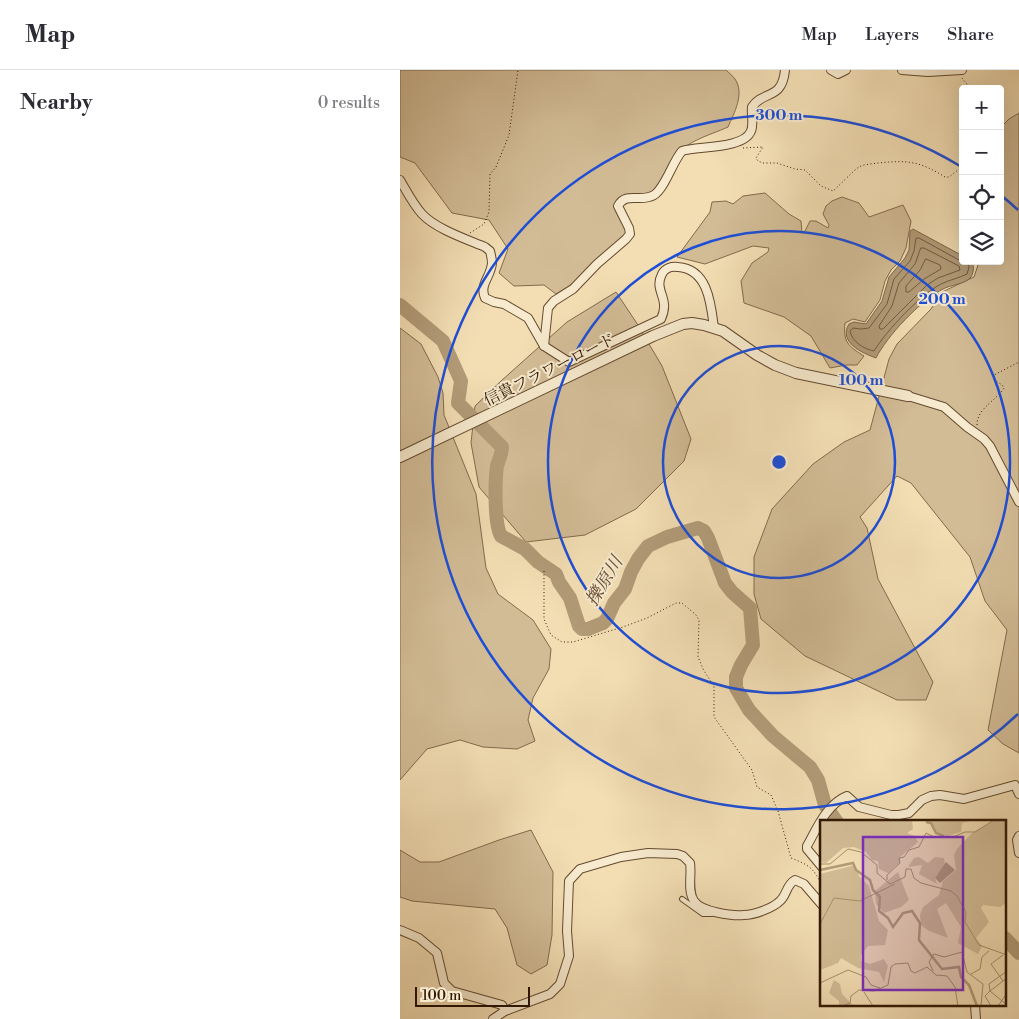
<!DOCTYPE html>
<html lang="en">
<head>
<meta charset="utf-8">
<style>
  body { margin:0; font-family:"Libre Bodoni","Noto Serif JP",serif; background:#f2f2f3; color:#2b2b33 }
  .controls { position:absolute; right:15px; top:15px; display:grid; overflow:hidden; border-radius:5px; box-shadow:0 5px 20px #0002 }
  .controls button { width:45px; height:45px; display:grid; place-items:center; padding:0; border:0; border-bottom:1px solid #e1e1e2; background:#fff; color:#2b2b33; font:25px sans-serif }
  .scale { position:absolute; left:15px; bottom:12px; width:115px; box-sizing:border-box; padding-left:5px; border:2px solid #331803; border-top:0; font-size:14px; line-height:18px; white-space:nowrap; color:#331803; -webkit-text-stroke:4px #f7eace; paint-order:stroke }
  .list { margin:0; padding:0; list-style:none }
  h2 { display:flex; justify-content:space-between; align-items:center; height:65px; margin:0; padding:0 20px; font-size:21px }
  h2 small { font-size:16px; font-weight:400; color:#7c7c81 }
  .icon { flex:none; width:28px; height:28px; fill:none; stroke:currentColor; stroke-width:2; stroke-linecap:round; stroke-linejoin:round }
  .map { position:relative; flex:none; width:619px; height:949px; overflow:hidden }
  header { display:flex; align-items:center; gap:30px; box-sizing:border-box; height:70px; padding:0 25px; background:#fff; border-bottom:1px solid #e1e1e2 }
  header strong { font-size:24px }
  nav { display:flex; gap:28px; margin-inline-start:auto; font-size:18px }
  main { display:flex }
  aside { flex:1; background:#fff }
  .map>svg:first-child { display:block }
</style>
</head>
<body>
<header>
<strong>Map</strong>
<nav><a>Map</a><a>Layers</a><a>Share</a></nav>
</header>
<main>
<aside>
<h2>Nearby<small>0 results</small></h2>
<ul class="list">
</ul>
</aside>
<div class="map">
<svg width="619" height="949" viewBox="0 0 619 949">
  <rect width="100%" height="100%" fill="#f3deb4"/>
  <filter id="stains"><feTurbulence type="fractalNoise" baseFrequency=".004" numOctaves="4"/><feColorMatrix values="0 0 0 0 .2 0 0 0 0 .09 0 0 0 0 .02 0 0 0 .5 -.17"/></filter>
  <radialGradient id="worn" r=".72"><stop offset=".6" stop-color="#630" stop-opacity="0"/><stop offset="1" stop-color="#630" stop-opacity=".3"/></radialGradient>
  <g fill="#d2bc96" stroke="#826a4c">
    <path d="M0,0H326C329,3 333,6 335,9C345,24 334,43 328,57C308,66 285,71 272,90C266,98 263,113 255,120C243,130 230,122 218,128L214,137L227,158L226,166L180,209L156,224L144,215L114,216L99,203L108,179L89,150L52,143L15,93L0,87Z"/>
    <path d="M619,43V683L603,674L588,660L607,560L585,531L570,487L511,413L497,406L460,447L467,458L478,509L533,612L526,630H497L405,586L361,549L354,524V487L372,439L413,394L444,372L470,360L489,289L497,274L531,239L542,222L574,207L578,195L576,191H600V58L609,49Z"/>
    <path d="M365,123L389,144L401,151L402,163L405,161L410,151H416L428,158L429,155L423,144L426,136L432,131L442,127L459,133L469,147L503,135L511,151L506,178L500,191L491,200L485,211L480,230L465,252L453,249L445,253C443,272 448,276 464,286L457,295H446L430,298L411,266L384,247L344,233L341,211L352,193L368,182L369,178L353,176L305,194L277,187L310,142L312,132L326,131L333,134L343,126Z"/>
    <path d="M216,222L236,252L262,296L291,369L284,391L236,439L185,465L126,472L79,417L71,373L75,336L101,311L167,252Z"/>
    <path d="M0,258L21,274L38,307L43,323L44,345L76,424L86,498L98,524L133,550L151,579L149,599L133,628L128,650L135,671L117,679L83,677L60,670L27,679L0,710Z"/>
    <path d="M131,760L153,802L152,865L147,895L131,904L117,895L107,858L95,839L12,831L0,827V780L20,792H39L99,770Z"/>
  </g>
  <path fill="#b29b78" stroke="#7f6749" d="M513,159L563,186V191L572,192C574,196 574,202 571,207C566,214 550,215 543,219C521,230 487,266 476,288C462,283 438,272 449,254L454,252L466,254L482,231L489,207L505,188L509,180L510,161Z"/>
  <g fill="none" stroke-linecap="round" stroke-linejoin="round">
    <g stroke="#725a3e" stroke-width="1">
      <path d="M521,178H524L559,196L560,200L538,208L527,215L483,259H480L479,256L492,236L499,213L515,194Z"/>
      <path d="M526,189L540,195L541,199L524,209L509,222H506V216L520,200Z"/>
      <path d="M563,190H559L519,168H516L514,181L510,191L494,209L487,234L469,258L461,259L453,258L450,261C452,272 464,279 474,281C487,260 520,225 541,214C549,210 559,208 567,204L569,197L568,191"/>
    </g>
    <g stroke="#b29b78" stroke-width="14">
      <path d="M0,235L43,271L61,311L58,333L102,377C102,384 99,389 97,396C95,410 94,454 101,466L125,479L138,492L156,504L159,512L170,528L179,556L182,559H188L203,553L207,549L214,533L225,519L231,502L238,489L248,476L267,467L298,458L304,461L308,468L325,513L332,522L350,538L353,575L341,595L336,607V618L349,640L373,666L410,697L418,710L425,735L437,752"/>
      <path d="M605,868L619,883"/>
    </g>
    <g stroke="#634a2f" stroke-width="6">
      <path id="service" d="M282,829L303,844H312"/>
    </g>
    <g stroke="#634a2f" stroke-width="10">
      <g id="minor">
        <path d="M431,0L438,4L446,0"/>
        <path d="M502,0L528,2L562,0"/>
        <path d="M0,110C7,122 13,134 22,144C36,159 66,169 85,177L90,181C91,185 92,189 92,193C91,207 79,214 85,228L94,232L104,234L128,248L144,276L169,292L261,249C271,228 253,221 262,204C265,198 272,196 278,197C308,199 311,234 314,258"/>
        <path d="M144,276L148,238L154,231L173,219L197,194L226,169L230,164L229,158L218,136C226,121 241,133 254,125C265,118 273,91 282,81C298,76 344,79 351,61C354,54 351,45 352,37C363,20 382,31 385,0"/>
        <path d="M508,326L544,337L567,357L584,369L590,376L619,432"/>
        <path d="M619,766L617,770L619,783"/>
        <path d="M422,797L407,779V776C417,758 427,734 447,726L459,737L491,745H499L509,743L522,730L531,726L540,725L564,729L615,715L619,724"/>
        <path d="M0,860L19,868L37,883L44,913L52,921L102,935L105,941"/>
        <path d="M575,935L576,949"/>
        <path d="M93,949L105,941L150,924L160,914L169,886L167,861L169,811L180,799L221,787L248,783L277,784L283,786L290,793C292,805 287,820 294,831C301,842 332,846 344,845C354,845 373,838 380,831C387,825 386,815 395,810L404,814L422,835"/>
      </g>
    </g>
    <g stroke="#634a2f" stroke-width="12">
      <path id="tertiary" d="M0,387L253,266L283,254L292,253L304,255L323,261L357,285L375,295L396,303L508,326"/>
    </g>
    <g stroke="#331803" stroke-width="1" stroke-dasharray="1 2.5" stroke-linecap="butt">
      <path d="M562,8L571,19"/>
      <path d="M343,78L363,77L356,88L358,91L363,93H377L395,99L405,100L421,116L433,121C439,116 455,99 459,97C464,94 472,94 478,93C508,90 519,91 545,107H549L563,96"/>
      <path d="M563,89V94"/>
      <path d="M70,163L84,154L89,142L90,104L96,97L109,65L118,0"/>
      <path d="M577,355C577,338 596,331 604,318L602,315L593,309L594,305L619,292"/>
      <path d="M144,501V549L151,565L162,572H173L223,557L247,548L276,533H282L296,545L299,550L298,587L304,601L314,616V647L352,700L357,717L371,725L378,741L391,788C409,795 414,798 422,816"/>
    </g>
    <use href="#service" stroke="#f7eace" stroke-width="4"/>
    <use href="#minor" stroke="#f7eace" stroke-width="8"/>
    <use href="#tertiary" stroke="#f7eace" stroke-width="10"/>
  </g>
  <g fill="none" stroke="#1d4ed8" stroke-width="2.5">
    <circle cx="379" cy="392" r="116"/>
    <circle cx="379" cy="392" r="231"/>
    <path d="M618 644A347 347 0 1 1 560 96M602 126A347 347 0 0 1 618 140"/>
  </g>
  <g text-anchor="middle" stroke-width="4" stroke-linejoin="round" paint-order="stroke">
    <g font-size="16" fill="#331803" stroke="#f7eace">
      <text transform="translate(149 299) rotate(-26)" y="6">信貴フラワーロード</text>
    </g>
    <g font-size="18" font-style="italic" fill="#664c32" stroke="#f7eace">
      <text transform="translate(204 511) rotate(-59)" y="6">擽原川</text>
    </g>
  </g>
  <g transform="translate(420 750)">
    <rect width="186" height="186" fill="#f3deb4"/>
    <path d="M0,0H92L93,9L87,13L95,16L98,22L80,37V42L68,53L59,49L58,41L52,40L46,32L34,27L23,28L6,43L0,42ZM108,0H154L142,3L141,12L127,16L117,13ZM175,0H186V83L180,87L163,85L161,88L169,102L156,118L162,126L158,134L138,123L141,107L126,83L117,89L128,118L109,111L101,105L100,95L103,87L119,75L123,61L136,50L134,35L137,29L152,13ZM99,37L108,43L115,37L124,38L125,45L115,58L117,64L99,54L102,45L88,47L94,38ZM35,45L39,56L49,66L59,101L68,110L65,125L48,126L41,135V141L50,144L64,139L68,146L64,162L59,152L38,148L21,138L18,143L0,150V54ZM78,52L89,80L81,87L64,93L56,84L55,71ZM14,160L20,164L22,174L34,186H19V181L9,173Z" fill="#d2bc96"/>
    <path d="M126,42L135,50L120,63L115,58Z" fill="#b29b78"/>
    <path fill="none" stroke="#b29b78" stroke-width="2.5" d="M106,2L111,3L116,13L124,16M0,50L33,43L36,50L50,60L53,70L60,77L59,91L68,98L73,107L83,93L92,91L100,103L99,120L122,149L139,147L141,157L149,165L157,186"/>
    <path fill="none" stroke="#a68f6d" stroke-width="1" d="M0,44H10L28,29L41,32L57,45V53L70,64L85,57L86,49H91L94,58L101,63L131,71L137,76L146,92L145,102L159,125L187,135M67,60V55L80,43L79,38L84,37L89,30L99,27L106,13L114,17H133L145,12H155L174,0M0,104L14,78L40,81L75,64M183,135L171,144L183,161M113,151L109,142L114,134L124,137L142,132L147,152L163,164L161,186M151,154L160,149L162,137L169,131M117,155L127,156L135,167L138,186M187,158L170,171L187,185M0,163L28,150L46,157L51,165L60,168M44,172L53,186M22,186L30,183L31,176L39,170L54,171L68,165L71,147L75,144L88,143L91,151L95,153L107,147L117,156M171,186L165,176L170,171L169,164L187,151M178,186L187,173"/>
    <path fill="#7b2cbf" fill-opacity="0.15" stroke="#7b2cbf" stroke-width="2.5" d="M43,17H143V170H43Z"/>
    <rect width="186" height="186" fill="none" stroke="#331803" stroke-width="2.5"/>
  </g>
  <circle cx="379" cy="392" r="8" fill="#1d4ed8" stroke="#f7eace" stroke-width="2.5"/>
  <g font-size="15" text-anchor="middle" font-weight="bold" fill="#1d4ed8" stroke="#f7eace" stroke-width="4" stroke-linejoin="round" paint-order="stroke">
    <text x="379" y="50">300 m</text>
    <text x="542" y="234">200 m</text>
    <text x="461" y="315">100 m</text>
  </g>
  <rect width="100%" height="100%" filter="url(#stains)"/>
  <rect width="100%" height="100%" fill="url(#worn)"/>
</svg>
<div class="controls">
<button>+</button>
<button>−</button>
<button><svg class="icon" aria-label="locate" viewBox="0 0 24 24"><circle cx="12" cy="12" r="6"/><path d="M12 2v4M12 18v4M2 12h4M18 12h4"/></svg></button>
<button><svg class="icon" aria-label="layers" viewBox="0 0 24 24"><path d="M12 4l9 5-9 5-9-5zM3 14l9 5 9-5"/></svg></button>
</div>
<div class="scale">100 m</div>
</div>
</main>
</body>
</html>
